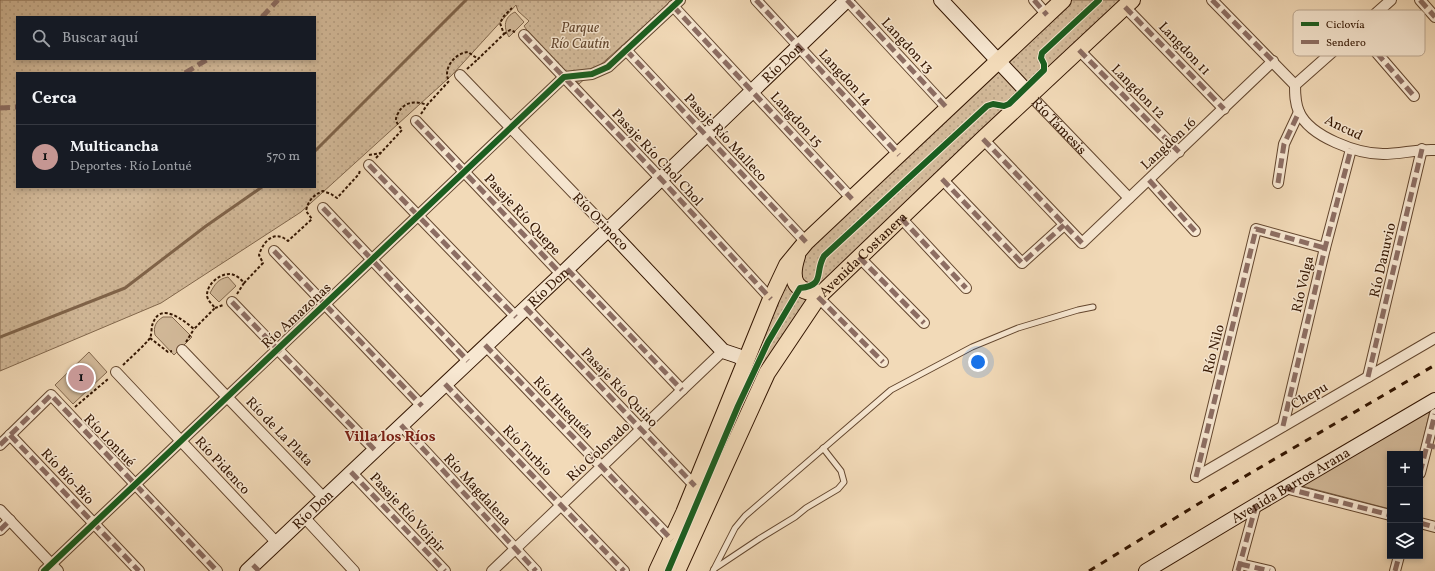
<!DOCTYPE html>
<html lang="es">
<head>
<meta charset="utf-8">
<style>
  body { margin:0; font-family:Vollkorn,serif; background:#20242c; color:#f1f3f6 }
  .controls { position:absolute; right:12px; bottom:12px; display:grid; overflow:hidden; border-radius:0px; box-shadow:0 2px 6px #0003 }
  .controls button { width:36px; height:36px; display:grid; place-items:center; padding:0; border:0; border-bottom:1px solid #363941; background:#171b24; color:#f1f3f6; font:20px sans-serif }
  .you { position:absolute; left:978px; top:362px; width:14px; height:14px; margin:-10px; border:3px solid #fff; border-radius:50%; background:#1a73e8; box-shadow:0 0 0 6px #1a73e833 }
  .badge { display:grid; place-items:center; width:26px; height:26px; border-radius:50%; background:#c59692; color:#111; font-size:13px; font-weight:700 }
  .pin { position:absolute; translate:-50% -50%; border:2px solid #fff; box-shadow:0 1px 4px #0006 }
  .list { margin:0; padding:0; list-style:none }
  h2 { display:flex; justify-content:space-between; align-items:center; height:52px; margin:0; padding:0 16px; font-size:17px }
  h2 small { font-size:13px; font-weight:400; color:#9ea1a6 }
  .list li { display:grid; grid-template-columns:26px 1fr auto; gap:12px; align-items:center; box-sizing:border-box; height:64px; padding:0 16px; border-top:1px solid #363941 }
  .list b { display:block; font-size:15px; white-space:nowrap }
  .list p { margin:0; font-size:13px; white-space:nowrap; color:#9ea1a6 }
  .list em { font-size:13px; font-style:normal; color:#9ea1a6 }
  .icon { flex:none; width:22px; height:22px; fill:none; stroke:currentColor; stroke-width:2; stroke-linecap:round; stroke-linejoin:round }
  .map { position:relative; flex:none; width:1435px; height:571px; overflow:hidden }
  .search { position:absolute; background:#171b24; box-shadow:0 2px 6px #0003; left:16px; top:16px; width:300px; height:44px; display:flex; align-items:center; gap:10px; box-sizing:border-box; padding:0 14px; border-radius:0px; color:#9ea1a6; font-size:15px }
  .panel { position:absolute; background:#171b24; box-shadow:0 2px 6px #0003; left:16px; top:72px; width:300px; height:116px; border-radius:0px }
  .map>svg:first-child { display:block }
</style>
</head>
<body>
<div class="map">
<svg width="1435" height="571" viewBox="0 0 1435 571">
  <defs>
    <pattern id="park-dots" width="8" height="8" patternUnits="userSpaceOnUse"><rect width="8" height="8" fill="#d2b999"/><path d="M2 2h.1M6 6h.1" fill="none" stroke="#b59e82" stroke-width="1.8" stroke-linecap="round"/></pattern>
  </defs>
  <rect width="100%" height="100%" fill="#f2dab8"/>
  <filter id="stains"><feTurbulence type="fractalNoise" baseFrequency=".005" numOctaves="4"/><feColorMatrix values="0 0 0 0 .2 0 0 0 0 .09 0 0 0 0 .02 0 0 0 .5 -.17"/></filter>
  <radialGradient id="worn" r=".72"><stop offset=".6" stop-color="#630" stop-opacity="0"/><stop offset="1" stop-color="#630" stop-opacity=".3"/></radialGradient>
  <g fill="#d2b999" stroke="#82674c">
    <path d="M515,12L524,22L509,37C503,27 504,17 515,12Z"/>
    <path d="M228,277L236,286L219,302L210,293C215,284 218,279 228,277Z"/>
    <path d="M163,317H172L192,337L174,355L155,335C153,327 156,321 163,317Z"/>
    <path d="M89,352L107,372L73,404L55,385Z"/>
    <path d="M1430,410L1420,454H1390V509L1302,486Z"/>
  </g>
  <g fill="url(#park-dots)" stroke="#82674c" fill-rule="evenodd">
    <path d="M0,0H673L579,84L534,40L524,26L529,21L518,11L516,5L452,75L301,212L161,303L0,371ZM17,17H315V59H17ZM17,73H315V187H17Z"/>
    <path d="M1066,0H1127L816,296L766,370L748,359L789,266Z"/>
  </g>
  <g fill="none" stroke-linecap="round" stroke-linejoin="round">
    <g stroke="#7f6349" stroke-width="3">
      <path d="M315,151L466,0"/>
      <path d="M0,337L125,288L206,226L262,187"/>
    </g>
    <g stroke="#63462e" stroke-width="7">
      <g id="lane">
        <path d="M714,569L759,539L795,517L806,508L838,489L844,482L841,471L823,448"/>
        <path d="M713,571L735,528L745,516L891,390L972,347L1018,328L1078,310L1093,307"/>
      </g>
    </g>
    <g stroke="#63462e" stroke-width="12">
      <g id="street">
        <path d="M756,0L899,155"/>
        <path d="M847,0L948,109"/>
        <path d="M1034,0L1047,15"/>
        <path d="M1212,0L1295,85"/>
        <path d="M1420,0L1435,17"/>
        <path d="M673,6L852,199"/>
        <path d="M1125,7L1224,109"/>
        <path d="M1357,30L1414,96"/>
        <path d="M524,35L660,178L771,299"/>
        <path d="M626,50L806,242"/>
        <path d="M1079,50L1179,152"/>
        <path d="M460,75L608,229"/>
        <path d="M1295,85C1295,94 1295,103 1299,112C1310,137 1358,154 1383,154C1401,154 1417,149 1435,150"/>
        <path d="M1295,85L1391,0"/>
        <path id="s1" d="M1031,96L1129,198"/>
        <path d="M416,121L561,274"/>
        <path d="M983,139L1082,243L1273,61"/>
        <path d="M369,165L516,317"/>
        <path d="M942,179L1022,263L1064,225"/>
        <path d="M1149,180L1195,231"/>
        <path d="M1278,183L1284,144L1299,112"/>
        <path d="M323,208L468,361"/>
        <path d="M901,218L966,288"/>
        <path d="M274,251L422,406"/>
        <path d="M859,257L924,323"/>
        <path d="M567,269L682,390"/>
        <path d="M818,297L883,362"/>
        <path d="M232,302L375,450"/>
        <path d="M525,307L695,486"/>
        <path d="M485,345L672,540"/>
        <path d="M182,350L324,498"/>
        <path d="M116,372L277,543"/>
        <path d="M1368,377L1422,149"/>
        <path d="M445,384L624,571"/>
        <path d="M401,425L536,571"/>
        <path d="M1283,426L1325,248L1351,149"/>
        <path d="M10,435L139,571"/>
        <path d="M0,445L51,395L217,571"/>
        <path d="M351,472L445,571"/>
        <path d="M1420,473L1435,414"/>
        <path d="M1196,477L1256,229L1325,248"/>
        <path d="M1196,477L1435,338"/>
        <path d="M1285,488L1390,515"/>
        <path d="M0,510L58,571"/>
        <path d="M304,517L354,571"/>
        <path d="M1420,523L1435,527"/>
        <path d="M0,530L10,520"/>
        <path d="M1240,564L1270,571"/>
        <path d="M44,571L564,77L592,74L608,67L680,0"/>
        <path d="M492,571L723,351"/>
        <path d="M1238,571L1256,505"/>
        <path d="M1395,571L1399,556"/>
      </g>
    </g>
    <g stroke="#331500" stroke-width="16">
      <g id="secondary">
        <path d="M941,0L1031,96"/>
        <path d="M608,229L723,351L738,356L745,361"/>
        <path id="s2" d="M247,571L567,269L847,0"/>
        <path id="s3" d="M1146,571L1256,505L1435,400"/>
      </g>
    </g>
    <g stroke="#331500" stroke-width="18">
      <g id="primary">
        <path d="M797,256C789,281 795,293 822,293"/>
        <path d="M657,571L684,513L771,299L787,265L806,242L1063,0"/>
        <path id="s4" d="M677,571L767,373L818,297L983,139L1132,0"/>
      </g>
    </g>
    <g stroke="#331500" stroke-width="2" stroke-dasharray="3 2" stroke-linecap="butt">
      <path d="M504,34L510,30L515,32"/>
      <path d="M467,69L478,59"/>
      <path d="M421,114L427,105"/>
      <path d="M369,155L381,153"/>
      <path d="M376,158L402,130C400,127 396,123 396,119C396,116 399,112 400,110C407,101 417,101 427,105L449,81C442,69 455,53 468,52L478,59L504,34L500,23L504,16L512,8"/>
      <path d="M237,294L244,283"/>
      <path d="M215,308L223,305"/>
      <path d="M150,338L168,352L172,351"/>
      <path d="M186,342L194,329"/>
      <path d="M123,365C128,360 147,343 150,338C152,334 151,327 153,323C161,301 184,321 194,329L215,308C212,304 207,300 207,295C207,284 220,273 231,274C236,275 241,279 244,283L263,263L259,255C263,242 274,229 288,241L312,219L306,211C308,201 313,195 323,191L331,194L337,198L359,174L360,170"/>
      <path d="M75,407L108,379"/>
    </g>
    <use href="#lane" stroke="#f7e7d1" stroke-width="5"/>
    <use href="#street" stroke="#f7e7d1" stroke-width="10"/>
    <use href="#secondary" stroke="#f7e7d1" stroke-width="14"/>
    <use href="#primary" stroke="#f2dab8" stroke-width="16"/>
    <path stroke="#331500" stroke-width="3" stroke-dasharray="7 7" stroke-linecap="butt" d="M1089,571L1203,501L1435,365"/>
    <g stroke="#8d6e63" stroke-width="5" stroke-dasharray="10 5" stroke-linecap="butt">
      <path d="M756,0L899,155"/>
      <path d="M847,0L948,109"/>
      <path d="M1034,0L1047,15"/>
      <path d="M1212,0L1273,61"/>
      <path d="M1420,0L1435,17"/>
      <path d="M673,6L852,199"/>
      <path d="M1125,7L1224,109"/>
      <path d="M262,17L278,0"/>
      <path d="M1357,30L1414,96"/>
      <path d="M524,35L660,178L771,299"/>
      <path d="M626,50L806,242"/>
      <path d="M1079,50L1179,152"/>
      <path d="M185,73L208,59"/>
      <path d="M0,108L17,107"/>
      <path d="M416,121L561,274"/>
      <path d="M983,139L1082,243"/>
      <path d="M369,165L516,317"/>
      <path d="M942,179L1022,263L1064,225"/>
      <path d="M1149,180L1195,231"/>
      <path d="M1278,183L1284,144L1299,112"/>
      <path d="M323,208L468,361"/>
      <path d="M901,218L966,288"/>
      <path d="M274,251L422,406"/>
      <path d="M859,257L924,323"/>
      <path d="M567,269L682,390"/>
      <path d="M818,297L883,362"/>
      <path d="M232,302L375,450"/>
      <path d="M525,307L695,486"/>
      <path d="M485,345L672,540"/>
      <path d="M1368,377L1422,149"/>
      <path d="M445,384L624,571"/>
      <path d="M401,425L536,571"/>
      <path d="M1283,426L1325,248L1351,149"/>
      <path d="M10,435L139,571"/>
      <path d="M0,445L51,395L217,571"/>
      <path d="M1427,445L1435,447"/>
      <path d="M351,472L445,571"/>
      <path d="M1420,473L1435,414"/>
      <path d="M1196,477L1256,229L1325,248"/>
      <path d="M1285,488L1390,515"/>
      <path d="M1420,523L1435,527"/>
      <path d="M0,530L10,520"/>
      <path d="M1240,564L1270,571"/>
      <path d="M253,565L259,571"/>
      <path d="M1238,571L1256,505"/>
      <path d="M1395,571L1399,556"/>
    </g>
    <g stroke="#f7e7d1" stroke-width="8">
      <g id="cycleway">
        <path d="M44,571L564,77L592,74L608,67L680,0"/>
        <path d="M668,571L738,406L768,342L800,288C826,285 814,273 824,256L987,106L993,104L1004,106L1009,104L1044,70V64L1041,58L1042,53L1099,0"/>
      </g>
    </g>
    <use href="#cycleway" stroke="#1b5e20" stroke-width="6"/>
  </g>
  <g text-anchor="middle" stroke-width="3" stroke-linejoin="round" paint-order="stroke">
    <g font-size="14" font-style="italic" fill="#63462e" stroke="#f7e7d1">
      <text x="580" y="32">Parque<tspan x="580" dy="16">Río Cautín</tspan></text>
    </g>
    <g font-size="14" fill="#331500" stroke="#f7e7d1">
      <text transform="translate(908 45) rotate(47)" y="5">Langdon 13</text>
      <text transform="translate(1185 48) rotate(46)" y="5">Langdon 11</text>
      <text dy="5" stroke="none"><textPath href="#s2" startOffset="738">Río Don</textPath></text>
      <text transform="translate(846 77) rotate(47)" y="5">Langdon 14</text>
      <text transform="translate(1139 91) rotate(45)" y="5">Langdon 12</text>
      <text transform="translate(797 119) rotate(47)" y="5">Langdon 15</text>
      <text dy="5" stroke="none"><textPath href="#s1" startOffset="41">Río Támesis</textPath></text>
      <text transform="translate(1344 127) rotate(26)" y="5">Ancud</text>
      <text transform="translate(726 137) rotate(47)" y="5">Pasaje Río Malleco</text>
      <text transform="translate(1168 143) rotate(-43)" y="5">Langdon 16</text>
      <text transform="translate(658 157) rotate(47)" y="5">Pasaje Río Chol Chol</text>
      <text transform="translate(523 214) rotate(47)" y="5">Pasaje Río Quepe</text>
      <text transform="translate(601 221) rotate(46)" y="5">Río Orinoco</text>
      <text dy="5" stroke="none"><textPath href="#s4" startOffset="371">Avenida Costanera</textPath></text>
      <text transform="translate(1382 260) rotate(-77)" y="5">Río Danuvio</text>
      <text transform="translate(1302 284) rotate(-77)" y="5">Río Volga</text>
      <text dy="5" stroke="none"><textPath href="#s2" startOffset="414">Río Don</textPath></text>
      <text transform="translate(296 315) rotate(-43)" y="5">Río Amazonas</text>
      <text transform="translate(1213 349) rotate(-76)" y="5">Río Nilo</text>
      <text transform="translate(620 387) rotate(46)" y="5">Pasaje Río Quino</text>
      <text transform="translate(1309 395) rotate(-30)" y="5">Chepu</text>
      <text transform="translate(564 407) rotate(46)" y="5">Río Huequén</text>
      <text transform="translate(280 431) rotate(46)" y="5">Río de La Plata</text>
      <text transform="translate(110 440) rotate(46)" y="5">Río Lontué</text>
      <text transform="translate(528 450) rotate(46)" y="5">Río Turbio</text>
      <text transform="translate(598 451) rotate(-43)" y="5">Río Colorado</text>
      <text transform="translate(223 465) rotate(47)" y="5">Río Pidenco</text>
      <text transform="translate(68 476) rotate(47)" y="5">Río Bío-Bío</text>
      <text dy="5" stroke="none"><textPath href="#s3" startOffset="168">Avenida Barros Arana</textPath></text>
      <text transform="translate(478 489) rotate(47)" y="5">Río Magdalena</text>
      <text dy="5" stroke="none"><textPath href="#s2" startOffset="90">Río Don</textPath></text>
      <text transform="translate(408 512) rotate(47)" y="5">Pasaje Río Voipir</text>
    </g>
    <g font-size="15" font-weight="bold" fill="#7a1f14" stroke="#f7e7d1">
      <text x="390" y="441">Villa los Ríos</text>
    </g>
  </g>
  <rect x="1293" y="10" width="132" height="46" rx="6" fill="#f7e7d1" stroke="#bca892" stroke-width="1"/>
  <rect x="1301" y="22" width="18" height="4" fill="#1b5e20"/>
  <rect x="1301" y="40" width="18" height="4" fill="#8d6e63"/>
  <g font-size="11" fill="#331500">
    <text x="1326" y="28">Ciclovía</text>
    <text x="1326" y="46">Sendero</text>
  </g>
  <rect width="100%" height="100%" filter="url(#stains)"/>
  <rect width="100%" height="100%" fill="url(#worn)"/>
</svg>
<div class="controls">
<button>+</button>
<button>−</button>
<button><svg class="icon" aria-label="layers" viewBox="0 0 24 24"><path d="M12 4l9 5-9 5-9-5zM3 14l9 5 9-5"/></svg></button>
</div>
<div class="you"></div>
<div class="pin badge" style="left:81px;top:378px">1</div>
<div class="search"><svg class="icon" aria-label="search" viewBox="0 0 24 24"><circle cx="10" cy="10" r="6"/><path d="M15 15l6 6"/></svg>Buscar aquí</div>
<section class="panel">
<h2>Cerca<small></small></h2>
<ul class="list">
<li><span class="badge">1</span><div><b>Multicancha</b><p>Deportes · Río Lontué</p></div><em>570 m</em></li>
</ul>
</section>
</div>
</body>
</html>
